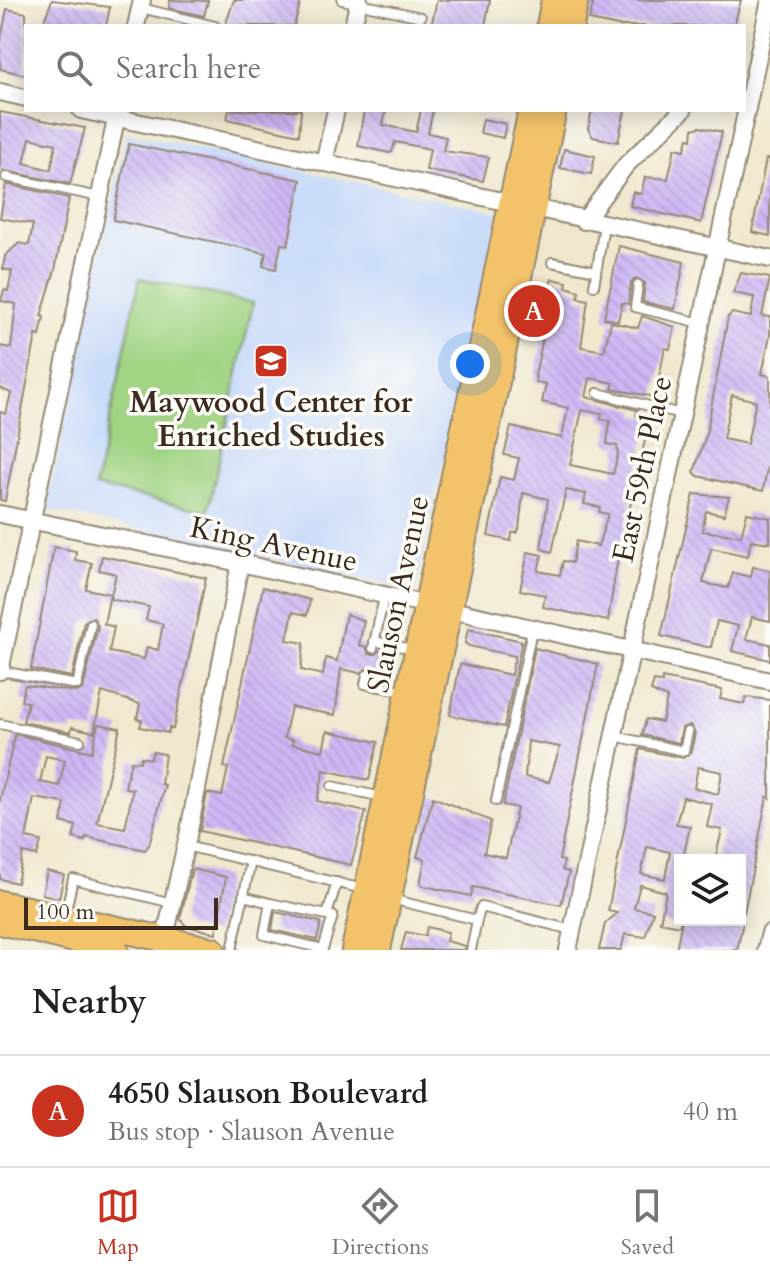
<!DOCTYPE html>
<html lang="en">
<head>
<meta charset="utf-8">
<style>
  body { margin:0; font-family:Cardo,serif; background:#f6f6f6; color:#202124 }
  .controls { position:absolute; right:24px; bottom:24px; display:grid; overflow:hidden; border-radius:0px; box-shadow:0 4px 20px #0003 }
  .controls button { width:72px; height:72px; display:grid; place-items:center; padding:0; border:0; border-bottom:2px solid #e0e0e0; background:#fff; color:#202124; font:40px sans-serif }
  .scale { position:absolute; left:24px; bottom:20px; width:194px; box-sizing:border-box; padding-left:8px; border:4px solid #3b2a1e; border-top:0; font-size:22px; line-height:28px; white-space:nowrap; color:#3b2a1e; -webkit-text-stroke:6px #fdfcf7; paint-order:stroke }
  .you { position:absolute; left:470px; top:364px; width:28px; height:28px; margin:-20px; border:6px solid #fff; border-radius:50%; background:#1a73e8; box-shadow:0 0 0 12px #1a73e833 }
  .badge { display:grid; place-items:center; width:52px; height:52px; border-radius:50%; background:#c8321e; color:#fff; font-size:26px; font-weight:700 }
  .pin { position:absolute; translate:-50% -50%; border:4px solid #fff; box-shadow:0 2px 8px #0006 }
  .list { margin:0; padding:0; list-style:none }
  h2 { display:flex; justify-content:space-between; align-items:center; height:104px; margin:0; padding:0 32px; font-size:34px }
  h2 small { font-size:26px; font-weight:400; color:#757577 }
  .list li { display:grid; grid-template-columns:52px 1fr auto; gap:24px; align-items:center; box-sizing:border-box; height:112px; padding:0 32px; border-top:2px solid #e0e0e0 }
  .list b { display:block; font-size:30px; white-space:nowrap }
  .list p { margin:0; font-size:26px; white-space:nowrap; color:#757577 }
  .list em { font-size:26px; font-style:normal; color:#757577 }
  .icon { flex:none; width:44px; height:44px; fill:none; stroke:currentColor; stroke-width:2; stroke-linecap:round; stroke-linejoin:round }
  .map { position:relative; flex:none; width:770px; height:950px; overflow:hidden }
  .search { position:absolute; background:#fff; box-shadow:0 4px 20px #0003; left:24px; right:24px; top:24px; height:88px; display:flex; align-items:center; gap:20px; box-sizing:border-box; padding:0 28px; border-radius:0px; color:#757577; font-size:30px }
  .sheet { height:216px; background:#fff }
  nav { display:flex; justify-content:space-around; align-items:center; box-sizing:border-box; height:112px; border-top:2px solid #e0e0e0; background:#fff; font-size:22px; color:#757577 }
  nav a { display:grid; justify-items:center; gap:4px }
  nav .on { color:#c8321e }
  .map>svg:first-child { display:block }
</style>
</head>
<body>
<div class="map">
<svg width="770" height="950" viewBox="0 0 770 950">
  <defs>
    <pattern id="building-back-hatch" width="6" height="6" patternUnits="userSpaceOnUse" patternTransform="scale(2)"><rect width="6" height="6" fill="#ccb8f5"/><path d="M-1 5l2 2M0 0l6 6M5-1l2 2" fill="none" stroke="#b09ed2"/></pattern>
  </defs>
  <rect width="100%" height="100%" fill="#fdfcf7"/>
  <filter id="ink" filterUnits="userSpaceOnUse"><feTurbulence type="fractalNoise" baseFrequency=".0125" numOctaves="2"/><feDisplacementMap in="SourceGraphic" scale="16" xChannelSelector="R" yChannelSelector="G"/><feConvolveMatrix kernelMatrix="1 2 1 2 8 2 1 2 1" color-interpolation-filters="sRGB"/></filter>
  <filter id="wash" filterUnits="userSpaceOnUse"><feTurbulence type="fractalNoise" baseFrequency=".006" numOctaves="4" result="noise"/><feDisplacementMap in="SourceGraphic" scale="32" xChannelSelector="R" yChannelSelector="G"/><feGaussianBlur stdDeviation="1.8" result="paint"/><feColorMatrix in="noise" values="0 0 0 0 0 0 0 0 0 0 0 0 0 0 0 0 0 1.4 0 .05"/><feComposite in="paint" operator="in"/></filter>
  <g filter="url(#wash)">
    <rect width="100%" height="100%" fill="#efe8cd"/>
    <path fill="#cbdcf9" d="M126,133L498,212L415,590L46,509Z"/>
    <path fill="#a1d484" stroke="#6e7f51" stroke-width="2" d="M140,278L253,303L208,511L95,487Z"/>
    <g id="blocks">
      <g fill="url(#building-back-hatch)" fill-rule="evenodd">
        <path d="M52,0L110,7L106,26H42Z"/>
        <path d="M170,0L208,1L204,16L169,8Z"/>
        <path d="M234,0H296L300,4L294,26H225Z"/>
        <path d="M437,0H490L485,26H436L432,22Z"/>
        <path d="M594,0H741L734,26H618L589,20Z"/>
        <path d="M7,9L26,13V75L0,69V44Z"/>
        <path d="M229,110H301L299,135L227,119Z"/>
        <path d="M364,110H386L383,125L416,132L421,110H433L428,133L446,137L443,151L489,157L483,181L426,170L430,149L395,142L392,152L389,153L358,146Z"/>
        <path d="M592,110H625L618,142L593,137L588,129Z"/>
        <path d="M0,112L85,128L70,184L0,170ZM30,138L56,144L51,170L24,163Z"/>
        <path d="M483,119L506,124L503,138L480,133Z"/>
        <path d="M700,127L722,132L701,223L630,206L633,192L641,194L645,177L668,179L675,148L685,150L688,138L692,139L693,129Z"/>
        <path d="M129,144L301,180L288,245L281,244L276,269L263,266L266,253L113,220Z"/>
        <path d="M564,149L595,156L591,174L560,168Z"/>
        <path d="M766,159H770V236L752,232Z"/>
        <path d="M6,184L69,198L55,270L41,316L44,317L40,336L36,335L5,501L0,500V412L6,414L11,393L0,388V346L11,348L16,304L1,301L4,290L8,291L12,271L3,269L5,256L19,243L29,245L33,224L0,218Z"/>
        <path d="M619,246L684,262L675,309L643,302L645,283L636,278L631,283L628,304L622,303L618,321L604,318Z"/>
        <path d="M741,273L770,278L762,316L770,317V335L762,374L770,376V469L767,468L763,491L698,476L694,472L706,435L728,317L732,313L751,317L754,297L733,293ZM732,395L756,401L747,444L723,439Z"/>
        <path d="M552,279L567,282L566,287L579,291L578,298L588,300L581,347L604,351L611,322L638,328L642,316L675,327L670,349L665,348L655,397L612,389L614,383L590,378L586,397L637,410L636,415L650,418L616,569L608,621L543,607L545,595L520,590L528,552L542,555L538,571L560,575L563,561L572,563L576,541L598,546L608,514L599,512L600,507L584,504L586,494L566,490L552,552L541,549L548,499L523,493L519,529L517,533H512L511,541L488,536L500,477L514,480L519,458L504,455L511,427L562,438L568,408L542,402L546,384L536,382L535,376L550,304L545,298ZM582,410L602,413L601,419L610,421L607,444L617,446L618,454L613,474L570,465Z"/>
        <path d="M694,494L729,497L724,515L706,511L702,531L741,536L747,513L770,518V543L751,540L748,556L711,548L703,583L728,588L733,573L751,577L753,567L770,570V621L752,617L746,639L770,644V660L732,651L738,626L717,621L711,647H707L661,636Z"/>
        <path d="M54,547L76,551L75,560L92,563L86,589L110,594L104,624L114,627L109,652L144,659L147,647L158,650L163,624L146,620L149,607L110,599L116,574L99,570L102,556L206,578L177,712L173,729L169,728L168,733L140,727L142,720L137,719L140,704L102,692L94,732L72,727L71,732L23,722L28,702L21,701L25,685L76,692L83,689L98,626L93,617L84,622L72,677L31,669Z"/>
        <path d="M263,587L310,600L307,615L293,612L287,640L304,643L301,670L323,675L326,658L337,661L346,614L364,621L359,645L366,647L369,654H376L380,650L392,652L387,679L374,676L368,668L360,673L341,669L335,715L291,707L284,738L293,740L292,744L323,751L327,731L378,742L369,780L324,770L317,801L366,812L351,865L200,831L207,793L222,796L228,768L224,767Z"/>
        <path d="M468,629L522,641L504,727L450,715L460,664L511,675L515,656L469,646L465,643Z"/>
        <path d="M535,648L598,664L559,860L564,861L562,870L569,872L561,905L473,887L471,896L424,886L420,884L425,859L417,857L433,797L491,821L484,853L506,858L517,808L503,805ZM528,741L560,747L549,782L525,777Z"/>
        <path d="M662,678L722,690L720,699L744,704L746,697L770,700V798L767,797L744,913L740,912V860H715L722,830L707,827L712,804L683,797L676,824L690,826L683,858L680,857L677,896L680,897V926L660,922L666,892L640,885L634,908L653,912L645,937L625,934L621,950H599L605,924L617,913L608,911L640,749L683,758L691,752L695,733L690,725L682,728L679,743L642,735L646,719L662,722L667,698L651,691L654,681L662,682ZM698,767L722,772L718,794L694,788ZM647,847L670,852L665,879L641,874Z"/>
        <path d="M98,724L120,728L97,823L125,828L133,789L125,788L131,761L140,762L141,757L151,759L152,752L165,754L161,784L165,785L149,845L145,850L86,837L85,841L73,838L76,826L61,822L65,803L34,798L26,838L41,841L37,856L23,853L17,883L0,879V800L15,734L92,752ZM46,756L65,760L59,786L40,782Z"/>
        <path d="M192,869L226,877L216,933L186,926L180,919Z"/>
        <path d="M47,871L64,875L59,898L42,894Z"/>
        <path d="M275,912L321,922L317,940L272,930Z"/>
        <path d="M682,920L743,922L737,950H676Z"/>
        <path d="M427,927L448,932L446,941L465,946L464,950H401L406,932L425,936Z"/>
      </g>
    </g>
  </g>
  <g filter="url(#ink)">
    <use href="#blocks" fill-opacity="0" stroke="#958976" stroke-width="2"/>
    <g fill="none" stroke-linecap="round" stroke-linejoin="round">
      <g stroke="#958976" stroke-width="12">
        <g id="lane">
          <path d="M342,0L421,17"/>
          <path d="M141,8L215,26"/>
          <path d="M6,177L99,197"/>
          <path d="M552,262L596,271"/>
          <path d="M638,285L635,307L701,323"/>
          <path d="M594,286L604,225"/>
          <path d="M598,393L681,414"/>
          <path d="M374,641L416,650"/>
          <path d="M373,648L384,597"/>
          <path d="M1,671L77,685L91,624"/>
          <path d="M367,675L365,684L406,692"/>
          <path d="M0,724L80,741"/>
          <path d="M614,736L684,751L688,732"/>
          <path d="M332,786L382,797"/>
          <path d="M496,801L532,630"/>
          <path d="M186,846L363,889"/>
          <path d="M243,896L270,903"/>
          <path d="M391,899L477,920L481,907L572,930"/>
          <path d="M65,915L73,879L172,903"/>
          <path d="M327,915L270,903L264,935L323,949L333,916L327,915L337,882"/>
          <path d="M232,950L251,861"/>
          <path d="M471,950L477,920"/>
        </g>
      </g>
      <g stroke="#958976" stroke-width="20">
        <g id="street">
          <path d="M136,26L142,0"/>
          <path d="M353,26L359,0"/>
          <path d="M0,92L26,98"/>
          <path d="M81,110L770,259"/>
          <path d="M324,163L336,110"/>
          <path d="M584,221L626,165L683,110"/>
          <path d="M0,514L240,563L770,681"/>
          <path d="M0,671L118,110"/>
          <path d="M163,946L189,831L240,563"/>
          <path d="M568,950L770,0"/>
          <path d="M766,950L770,933"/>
        </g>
      </g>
      <g stroke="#958976" stroke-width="28">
        <g id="primary">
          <path d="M549,26L554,0"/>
          <path d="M571,26L576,0"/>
          <path d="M0,903L213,950"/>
          <path d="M0,922L116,950"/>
          <path d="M354,950L531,110"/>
          <path d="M378,950L554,110"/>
        </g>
      </g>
      <use href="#lane" stroke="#fff" stroke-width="8"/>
      <use href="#street" stroke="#fff" stroke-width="16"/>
      <use href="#primary" stroke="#f2c36a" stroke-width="24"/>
    </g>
  </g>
  <defs>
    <g id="school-square" transform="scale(1.8)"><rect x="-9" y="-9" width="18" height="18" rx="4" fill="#c8321e" stroke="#fdfcf7"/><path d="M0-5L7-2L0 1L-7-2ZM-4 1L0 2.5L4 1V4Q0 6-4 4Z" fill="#fff"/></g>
  </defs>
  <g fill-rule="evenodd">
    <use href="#school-square" x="271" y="361"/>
  </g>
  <g text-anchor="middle" stroke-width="7" stroke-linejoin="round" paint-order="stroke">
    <g font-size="30" font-weight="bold" fill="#3b2a1e" stroke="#fdfcf7">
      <text x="271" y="412">Maywood Center for<tspan x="271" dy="34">Enriched Studies</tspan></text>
    </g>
    <g font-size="30" fill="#3b2a1e" stroke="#fdfcf7">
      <text transform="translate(642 469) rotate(-78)" y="10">East 59th Place</text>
      <text transform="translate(274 544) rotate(12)" y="10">King Avenue</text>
      <text transform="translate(398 594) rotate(-78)" y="10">Slauson Avenue</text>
    </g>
  </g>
</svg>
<div class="controls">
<button><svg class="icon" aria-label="layers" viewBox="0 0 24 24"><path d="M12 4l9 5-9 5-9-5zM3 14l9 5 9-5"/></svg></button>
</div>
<div class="scale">100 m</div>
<div class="you"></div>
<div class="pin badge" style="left:534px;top:311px">A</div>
<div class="search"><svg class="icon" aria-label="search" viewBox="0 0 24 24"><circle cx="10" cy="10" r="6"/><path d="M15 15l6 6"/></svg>Search here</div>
</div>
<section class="sheet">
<h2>Nearby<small></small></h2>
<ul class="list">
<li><span class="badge">A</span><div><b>4650 Slauson Boulevard</b><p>Bus stop · Slauson Avenue</p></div><em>40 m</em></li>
</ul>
</section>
<nav>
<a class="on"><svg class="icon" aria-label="map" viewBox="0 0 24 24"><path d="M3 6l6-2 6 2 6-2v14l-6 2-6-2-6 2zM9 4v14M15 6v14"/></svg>Map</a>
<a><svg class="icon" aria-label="directions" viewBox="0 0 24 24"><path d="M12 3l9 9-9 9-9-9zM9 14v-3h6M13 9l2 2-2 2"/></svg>Directions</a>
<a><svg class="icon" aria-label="saved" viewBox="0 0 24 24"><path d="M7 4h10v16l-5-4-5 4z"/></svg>Saved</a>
</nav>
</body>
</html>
